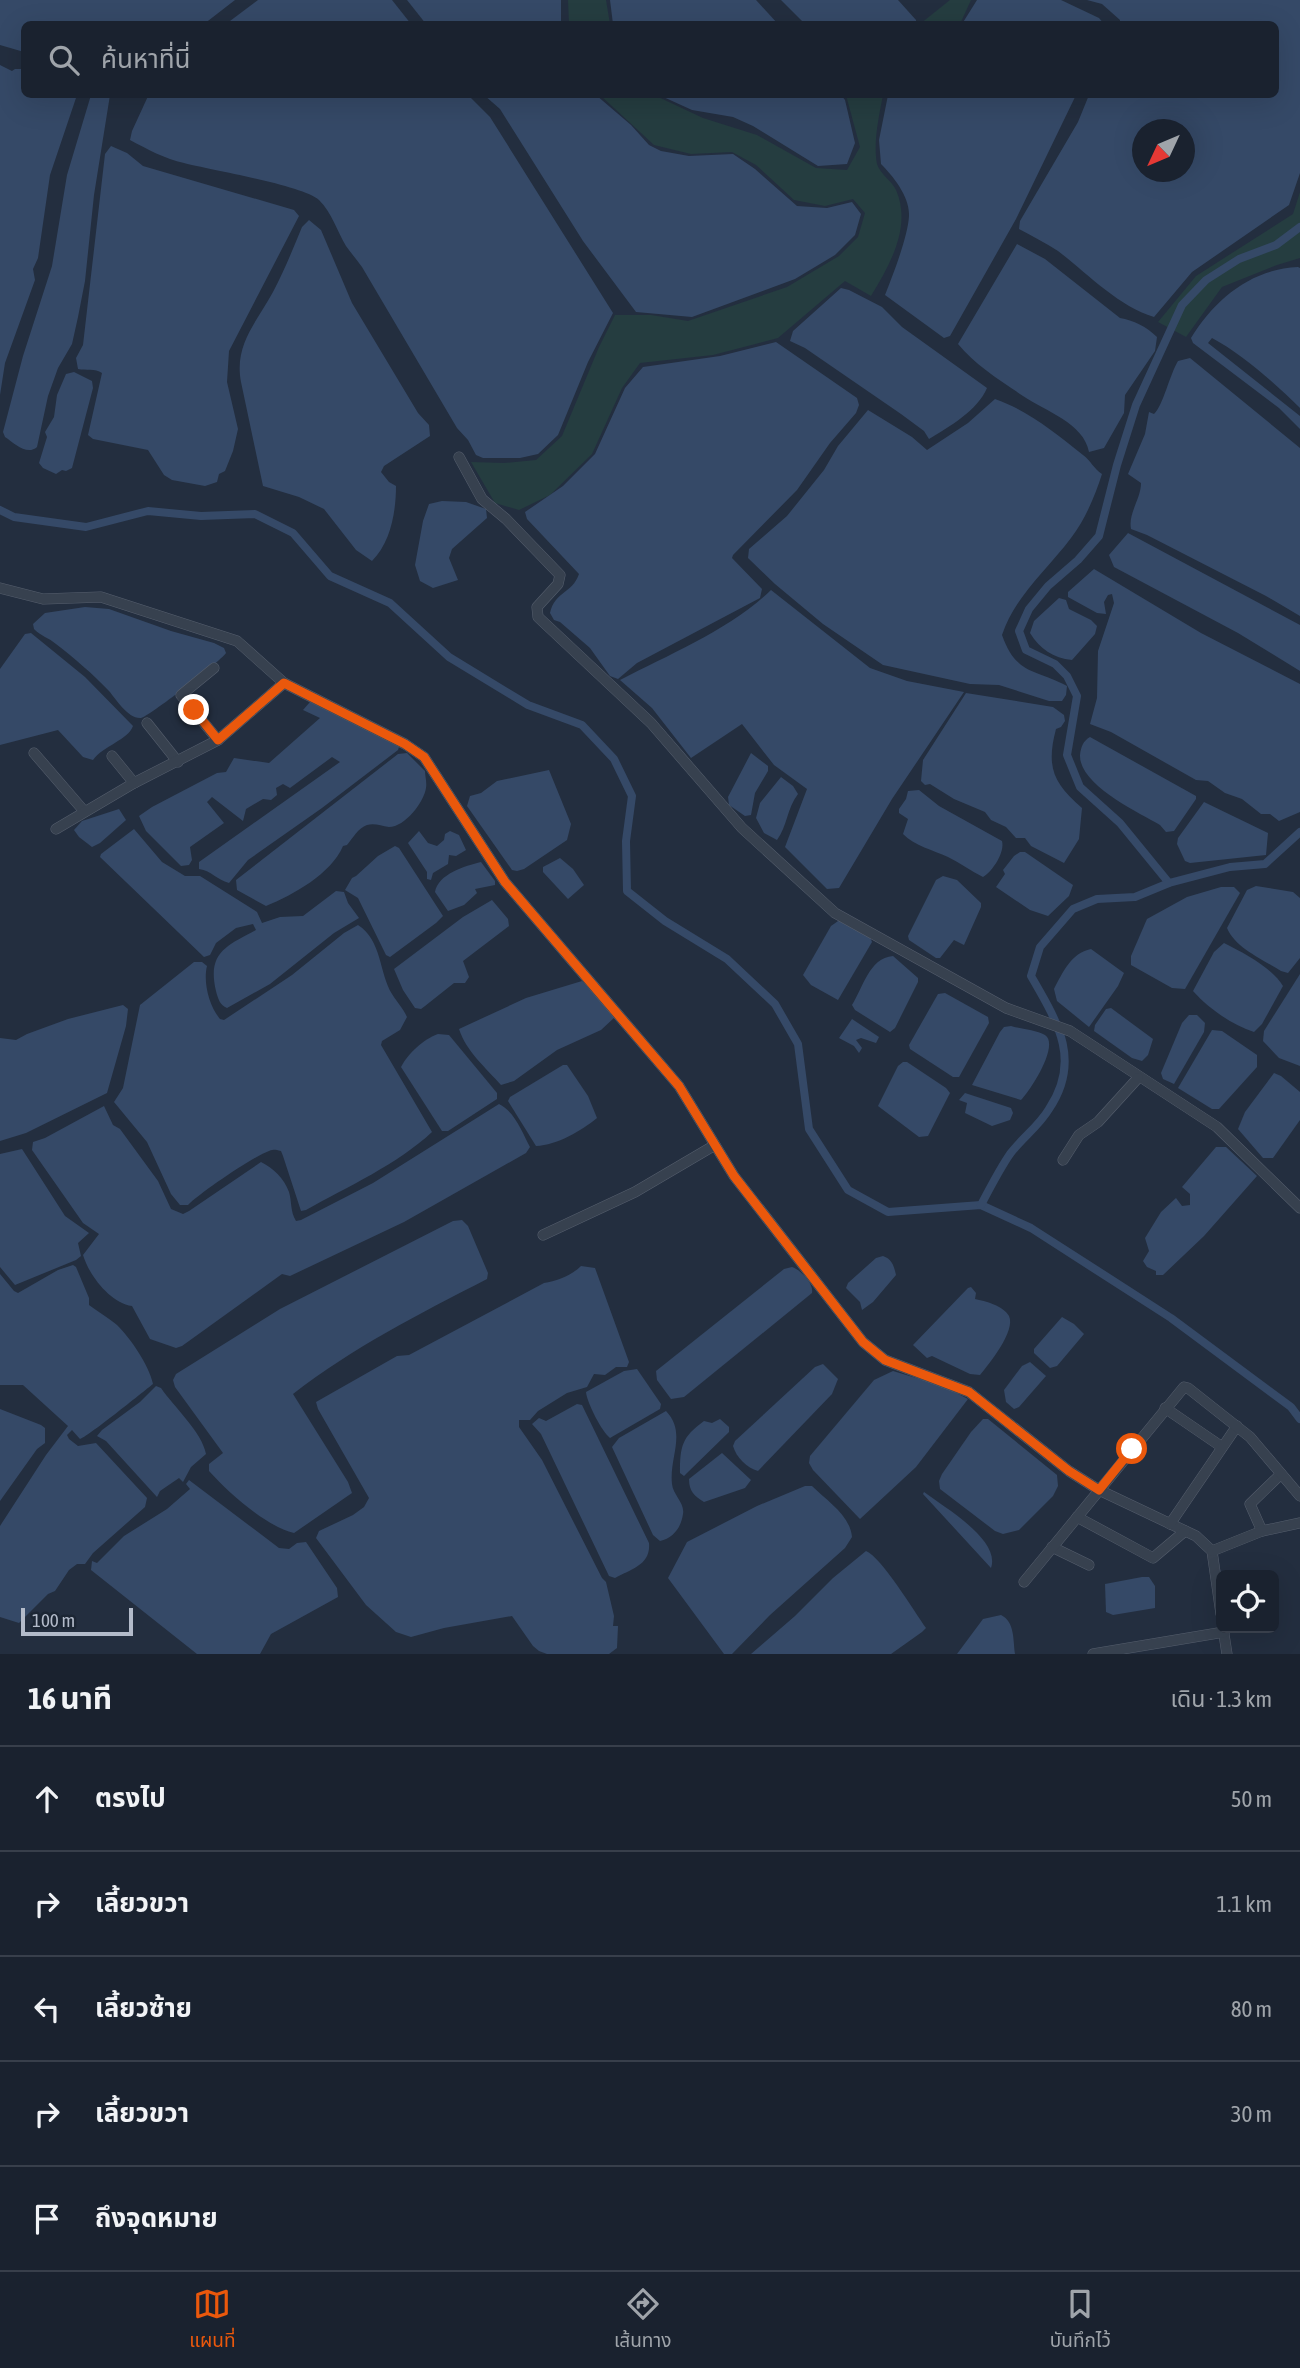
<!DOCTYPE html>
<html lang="th">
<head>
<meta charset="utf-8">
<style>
  body { margin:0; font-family:"Asap Condensed","Noto Sans Thai",sans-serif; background:#272f3b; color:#f1f3f6 }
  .controls { position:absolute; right:21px; bottom:21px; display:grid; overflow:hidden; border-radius:10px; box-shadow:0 7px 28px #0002 }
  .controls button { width:63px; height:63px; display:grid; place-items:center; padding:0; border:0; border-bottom:2px solid #383f4b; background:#1a222f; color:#f1f3f6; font:35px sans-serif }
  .compass { position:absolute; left:1132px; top:119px; width:63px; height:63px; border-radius:50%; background:#1a222f; box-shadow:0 7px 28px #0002; rotate:226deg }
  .scale { position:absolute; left:21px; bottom:18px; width:112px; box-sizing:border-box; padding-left:7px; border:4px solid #b3bbca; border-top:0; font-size:19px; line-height:24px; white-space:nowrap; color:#b3bbca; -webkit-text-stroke:5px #1c2634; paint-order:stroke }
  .stop { position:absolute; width:21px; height:21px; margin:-16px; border:5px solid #ea580c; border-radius:50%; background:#fff }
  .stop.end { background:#ea580c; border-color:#fff; box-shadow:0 2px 7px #0008 }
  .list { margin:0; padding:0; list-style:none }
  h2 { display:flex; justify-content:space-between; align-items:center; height:91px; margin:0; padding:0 28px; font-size:30px }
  h2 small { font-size:23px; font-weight:400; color:#9fa4aa }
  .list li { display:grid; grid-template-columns:46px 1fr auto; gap:21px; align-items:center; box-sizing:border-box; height:105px; padding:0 28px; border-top:2px solid #383f4b }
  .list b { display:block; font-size:26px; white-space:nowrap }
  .list em { font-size:23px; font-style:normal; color:#9fa4aa }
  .icon { flex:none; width:38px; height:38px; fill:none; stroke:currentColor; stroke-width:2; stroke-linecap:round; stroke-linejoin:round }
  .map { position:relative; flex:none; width:1300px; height:1654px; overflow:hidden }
  .search { position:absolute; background:#1a222f; box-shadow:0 7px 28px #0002; left:21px; right:21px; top:21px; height:77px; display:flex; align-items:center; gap:18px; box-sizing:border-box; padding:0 24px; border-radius:10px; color:#9fa4aa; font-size:26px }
  .sheet { height:616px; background:#1a222f }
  nav { display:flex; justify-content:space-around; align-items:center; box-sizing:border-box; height:98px; border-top:2px solid #383f4b; background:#1a222f; font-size:19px; color:#9fa4aa }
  nav a { display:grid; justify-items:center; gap:4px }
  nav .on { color:#ea580c }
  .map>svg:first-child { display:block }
</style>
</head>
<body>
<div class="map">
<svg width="1300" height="1654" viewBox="0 0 1300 1654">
  <rect width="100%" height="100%" fill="#232e3f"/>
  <g fill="#253d40">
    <path d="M568,0H606L610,24H569Z"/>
    <path d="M950,0H971L960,24H920Z"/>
    <path d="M600,95H654L703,118L757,135L816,168L847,170L860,147L846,95H883C879,116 873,142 877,164C880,174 892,181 896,190C912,226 890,265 871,296L845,281L778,338L713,355L640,363L622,388L592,454L550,495L519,510L495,503L471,462L504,463L536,460L562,436L599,347L615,315H651L688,321L787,287L839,256L858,237L865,213L853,199L825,206L794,200L756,165L732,152L691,154L654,145Z"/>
    <path d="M1300,192V258L1277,265L1222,287L1186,337L1158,322L1196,276L1293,214Z"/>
  </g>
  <g fill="#354967" fill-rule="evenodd">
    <path d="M0,0H235L204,24H24V52L0,45Z"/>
    <path d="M258,0H392L411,24H226Z"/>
    <path d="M407,0H561V24H426Z"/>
    <path d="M610,0H756L778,24H613Z"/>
    <path d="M781,0H898L916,20V24H805Z"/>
    <path d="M977,0H1061L1099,18L1104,24H962Z"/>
    <path d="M1087,0H1300V173L1289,205L1192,272L1154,317C1118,306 1088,274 1058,251C1046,243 1032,236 1019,229L1020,221L1078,122L1089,95L1276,94V24H1120V20L1102,4ZM1142,130H1184V172H1142Z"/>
    <path d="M0,65L12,71L15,69H24V94L77,95L50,175L38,258L33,269L35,280L5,363L0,395Z"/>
    <path d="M149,94L468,95L490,117L613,313L588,362L558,435L538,454L520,458H483L476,455L468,440L457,428L362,267C357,260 351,253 346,246C337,231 332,213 319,200C303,185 210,170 184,163C165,159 147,149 130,140L132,131Z"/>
    <path d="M91,95H110L94,195L85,281L78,317L72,344L58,368L48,396L37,447C27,456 14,443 5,437L3,432L23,356L52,266L67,175Z"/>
    <path d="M484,95H596L631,125L649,145L661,151L689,156L733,154L755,169L797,206L827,208L852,202L861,214L855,235L835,255L795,279L692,317L636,312L583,241L500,109Z"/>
    <path d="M659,95H841L845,100L855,143L847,164L818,166L753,126L733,117L692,110Z"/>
    <path d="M888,95H1076L1016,219L950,336L944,338L885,295C893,275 908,236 909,216C910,197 893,176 881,164L879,140Z"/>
    <path d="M111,146L127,153L143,166L294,210L299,216L229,351L227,382L238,429L233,451L225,471L219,474L217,482L205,486L172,480L164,475L148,450L93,439L88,435L102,373C95,368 86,371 78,369L76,358L83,345L105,154Z"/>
    <path d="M309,220L321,230L352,303L418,413L429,425L430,436L384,466L381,472L389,482L396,486C396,511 391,542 372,561L356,550L324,509L299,497L263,486L241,382C234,345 256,323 273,292C284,271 293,249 302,227Z"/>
    <path d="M1017,244L1045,259L1120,318C1133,320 1147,327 1157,337L1155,351L1125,395L1124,413L1104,448L1089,452C1084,423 1045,411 1023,396C1001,381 975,365 958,344Z"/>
    <path d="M1298,267L1300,268V408C1276,384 1242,354 1212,338L1208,343L1300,416V429L1279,408L1193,343L1191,338C1215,299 1251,269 1298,267Z"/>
    <path d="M841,288L849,290L882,307L902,327L987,388C978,410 949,427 929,439L924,431L901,414L805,348L790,341L793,331Z"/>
    <path d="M776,342L857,398L859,405L856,413L830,443L797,490L733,555L732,558L762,589L760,598L637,663L618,679L610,676L590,648L560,622L554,620L550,613C555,591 572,594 579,574L527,519L525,512L563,486L595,454L625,388L643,367L720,356Z"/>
    <path d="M1190,358L1300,448V616L1266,596L1147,535L1131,529C1128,513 1141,499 1141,483L1128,474L1145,434L1149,412L1154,414C1163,406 1170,374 1178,361Z"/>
    <path d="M74,372L92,381L93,388L72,468L66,471L62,470L56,474L43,468L39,463L47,437L45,432L54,417L57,395L66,374Z"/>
    <path d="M995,399C1029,411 1055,433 1083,455C1091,461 1094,469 1102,474C1095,496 1085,520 1071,538C1047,570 1015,596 1002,635C1016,675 1035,669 1067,686L1066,695L1062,701H1049L999,685L970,684L883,665L823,624L775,584L748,558L749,549L787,516L824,470L838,446L868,410L912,437L927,450L968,423Z"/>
    <path d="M442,501L466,502L486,509L487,518L452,549L449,558L458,580L433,588L420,581L415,565L423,521L429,504Z"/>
    <path d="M1128,533L1300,625V671L1238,633L1114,567L1109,555Z"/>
    <path d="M1094,569L1201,633L1300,684V812L1279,821L1270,814H1261L1242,799L1225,793L1208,781L1196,780L1111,732L1090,724L1097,698L1098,651L1114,603L1112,594L1108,595L1104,602L1106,614L1097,613L1068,597V592Z"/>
    <path d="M771,590L870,668L907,681L964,692L892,799L839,888L827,889L785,847L807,789L774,765L742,724L691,758L652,708L620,680C670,654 731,629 771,590Z"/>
    <path d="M1059,598L1066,600L1069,609L1091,620L1097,626L1095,634L1072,660C1053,658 1040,649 1030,633L1034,621Z"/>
    <path d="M85,607L109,609L171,631L214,643L224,648L226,653C220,662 148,717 141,718C128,719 116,699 109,691C93,674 74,658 56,644C49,638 41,636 34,629L33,624L45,613Z"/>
    <path d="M31,633L85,677L133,726C128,740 103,746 93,760L83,757L58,730L0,745V669L25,634Z"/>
    <path d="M966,693L1053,707L1064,715L1065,721L1061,727L1056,729C1046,767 1053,783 1082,808L1079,839L1064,863L1031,846L1025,838H1016L1006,827L991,820L985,812L954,799L930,784L925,785L921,781L923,760Z"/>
    <path d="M310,702L399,747L398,750L322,808L248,860L229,883C217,880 212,871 199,869V862L340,762L332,757L290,788L283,784L276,788L277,795L271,800L263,799L246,809L243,821L212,797L207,802L224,823L190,847L192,860L189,865L181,866L146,831L139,816L152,807L217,773L226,772L234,758L269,763L320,718L303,710Z"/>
    <path d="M1090,737L1196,796V799L1174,831L1166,832L1160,825C1138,812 1079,785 1080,755C1081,747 1083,741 1090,737Z"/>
    <path d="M407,753L425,771C425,776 427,782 426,788C424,802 405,827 389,827C381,826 375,823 367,825C358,828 353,838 347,845L343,846C331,874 293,895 266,906L237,890L236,880L398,754Z"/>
    <path d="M751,753L768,766V771L755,793L751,815L745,816L729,805L728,797Z"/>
    <path d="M549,770L571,824L567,840L524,869L517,871L512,870L467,806L470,796L481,793L497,781Z"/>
    <path d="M781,777L793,786L798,794C787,808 787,827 777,840L764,833L756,818L760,803Z"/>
    <path d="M919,790L939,806L1002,841C1005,852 993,871 983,877C971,871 960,863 948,857C933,850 915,846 903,834L908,819L899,813V809L906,799L908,791Z"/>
    <path d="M1204,802L1268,833L1266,855L1190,863L1185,861L1177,844L1178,838Z"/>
    <path d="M119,809L126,820L100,843L92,847L79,837L74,830L82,821Z"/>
    <path d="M134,829L162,862L185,876H200L257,912L262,923L280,917L303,916L336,891L344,892L348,903L359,918L334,933L270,984L227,1008C220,1005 218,999 216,991C207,953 226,946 256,930L253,924L236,928L216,943L210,955L204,957L100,857L101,854Z"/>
    <path d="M419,831L428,843L437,846L444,840L445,834L450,831L459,835L466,850L456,856L449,855L448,864L433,873L431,880L427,879V872L408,843Z"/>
    <path d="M395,846L399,848L443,916L436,923L390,957L386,955L358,898L345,890L352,878L356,876L378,856Z"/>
    <path d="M1020,852H1025L1073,885L1069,896L1048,916L1030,910L996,887L1005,874L1003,870L1014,856Z"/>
    <path d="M560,858L573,869L584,885L568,899L543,872V867Z"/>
    <path d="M481,862L495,881V885L475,889L477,893L464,905L448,911L435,892C438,874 465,866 481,862Z"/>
    <path d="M943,876L957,880L981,903V907L964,945L954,940L940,958H936L909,940L908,936L936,880Z"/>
    <path d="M1256,886L1293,892L1300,898V958L1288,973L1281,971C1264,960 1235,948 1227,928L1247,890Z"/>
    <path d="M1221,887H1234L1240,893L1185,989L1172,988L1131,965V956L1147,919L1187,897Z"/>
    <path d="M492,900L508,919L509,926L463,961L469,977L465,983H454L425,1006L421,1009L415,1008L403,990L394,969L463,917Z"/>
    <path d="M841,919L870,937L872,942L838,1000L811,985L803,975L831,926Z"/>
    <path d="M358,925C382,940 379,973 392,994C397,1002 403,1008 407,1017L400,1030L382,1041L381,1045L432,1132C398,1164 347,1187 306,1210L301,1211L283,1156L281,1151C275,1150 275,1149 269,1151C254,1156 200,1193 188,1205H180L171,1194L147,1142L114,1102L123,1088L140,1005L194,962H202L207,966C203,982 209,1006 220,1019L224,1020L292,975L344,933Z"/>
    <path d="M1224,943C1244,953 1271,967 1283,986L1262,1024L1254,1032C1232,1025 1208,1008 1193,991L1214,952Z"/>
    <path d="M1091,949L1124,973L1118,986L1089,1027L1057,1001L1054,989C1063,972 1071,953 1091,949Z"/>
    <path d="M893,956L918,978V982L895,1028L890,1032L855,1010L852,1005C863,988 869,958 893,956Z"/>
    <path d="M1300,974V1066L1279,1058L1263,1041L1264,1031Z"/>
    <path d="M582,981L615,1017L601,1030L557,1050L514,1081L501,1085C486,1068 466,1051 459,1029L526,998Z"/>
    <path d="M945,993L988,1017L989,1023L959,1077H953L910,1049L909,1045L938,994Z"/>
    <path d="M123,1005L128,1009L126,1026L107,1093L26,1133L0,1141V1038L16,1040L27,1034L68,1019Z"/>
    <path d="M1111,1008L1153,1039L1148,1055L1142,1061L1132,1058L1094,1031L1095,1025L1106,1009Z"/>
    <path d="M1189,1015H1197L1205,1023L1204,1032L1174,1084L1163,1079L1161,1073L1182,1023Z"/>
    <path d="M852,1019L879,1037L876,1043L861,1038L856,1040L862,1048L859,1053L854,1046L839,1038Z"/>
    <path d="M1011,1026C1021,1029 1036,1030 1045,1035C1060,1045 1030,1091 1021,1100L972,1085L1000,1032L1004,1027Z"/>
    <path d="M1212,1030L1222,1031L1257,1055V1067L1219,1109H1212L1178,1088Z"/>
    <path d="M438,1034L449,1035L497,1093V1099L448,1131H442L401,1067C408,1053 424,1039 438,1034Z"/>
    <path d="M903,1062H907L946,1088L950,1093L928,1136L919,1137L878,1106L898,1066Z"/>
    <path d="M563,1065H567L588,1096L597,1118C581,1131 557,1145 536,1146L508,1101L510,1097Z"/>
    <path d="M1274,1073L1281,1076L1300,1092V1120L1273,1158H1263L1238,1129L1245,1112Z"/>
    <path d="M965,1093L1011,1108L1013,1113L1010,1120L992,1126L965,1113L967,1103L959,1100Z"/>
    <path d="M499,1104C515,1112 522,1132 530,1147L526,1153L404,1222L290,1276L282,1274L182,1346L176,1348L150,1339L132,1306C110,1303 89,1275 83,1255L99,1234L83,1223L32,1150L33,1142L45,1138L104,1106L113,1125L120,1129L158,1181L171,1209L183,1214L189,1211L261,1162C273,1168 284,1178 289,1192C292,1202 290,1211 296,1221L301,1220L373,1183Z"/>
    <path d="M1216,1147H1226L1257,1176L1204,1236L1163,1275H1156V1271L1147,1267L1143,1261L1149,1251L1145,1238L1161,1212L1176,1198L1182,1206L1190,1205V1194L1182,1187Z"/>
    <path d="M22,1149L65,1216L89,1233L78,1243L81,1256L76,1260L15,1285L0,1267V1154Z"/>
    <path d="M462,1220L468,1226L488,1273L487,1279C421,1313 352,1348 293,1394L348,1482L352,1493L294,1533C265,1526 228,1492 209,1471V1464L223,1453L175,1387L173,1380L176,1374L280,1309L453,1221Z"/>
    <path d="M883,1256C892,1259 894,1266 896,1275L873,1302L862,1310L860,1302L846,1288L848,1283L876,1258Z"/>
    <path d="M73,1265L76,1267L89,1298V1305C98,1312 109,1318 117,1325C131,1339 149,1365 153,1384C143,1392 86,1438 80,1439L72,1430L67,1435L69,1439L78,1446L96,1443L147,1498L145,1507L93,1553L85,1564H77L69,1570L55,1591L48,1594L19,1623L0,1617V1526L46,1455L68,1426L23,1385H0V1274L14,1291L18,1293L58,1270Z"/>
    <path d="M581,1266L595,1268L629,1362L627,1367H616L605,1375L594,1374L587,1387L567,1393L538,1411L530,1420H519V1427L542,1460L602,1578L606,1582L614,1616L613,1626H618L617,1648L609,1654H547L539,1651L533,1646L512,1616L444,1628L411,1637L396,1632L366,1605L316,1538L319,1531L353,1515L364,1507L369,1498L318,1409L316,1402L397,1356L409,1355L544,1283C557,1281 572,1275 581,1266Z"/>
    <path d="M792,1267C801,1270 814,1284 812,1293L684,1397L671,1399L657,1380L656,1371L784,1269Z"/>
    <path d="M971,1287L976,1293L975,1299C985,1301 1004,1306 1009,1316C1016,1331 989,1364 980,1375L970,1374L932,1356L927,1358L913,1345L968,1288Z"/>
    <path d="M1062,1317L1074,1324L1084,1334L1057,1366L1050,1368L1034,1353V1349Z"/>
    <path d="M1030,1362L1046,1376L1019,1407L1014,1409L1006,1402L1004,1390L1022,1366Z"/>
    <path d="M823,1364L838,1379L832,1394L758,1471C747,1468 736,1457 733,1446L735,1441L815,1367Z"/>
    <path d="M637,1369L661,1404L660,1409L610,1438C602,1432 587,1403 586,1392L624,1371Z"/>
    <path d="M893,1371L943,1386L968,1399L916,1467L860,1519L813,1470L809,1463L810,1456L874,1380Z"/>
    <path d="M156,1386L161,1388C174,1407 202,1432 206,1454L191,1467L183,1482L179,1478L160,1491L157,1497L106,1441L97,1436L102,1430L140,1402Z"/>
    <path d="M577,1404L582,1405L649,1543C651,1565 631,1569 615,1578L609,1576L541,1434L532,1424L539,1418L546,1421Z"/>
    <path d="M0,1409L41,1425L45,1428V1443L37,1449L0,1501Z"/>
    <path d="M666,1411C687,1433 669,1457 672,1484C673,1495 685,1503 683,1514C681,1528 673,1538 660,1541L653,1535L612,1447L619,1438Z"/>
    <path d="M720,1419L729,1427V1432L687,1473L684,1476L680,1473C680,1446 682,1437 704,1421L712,1423Z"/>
    <path d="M983,1419H988L1057,1475L1058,1486L1053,1496L1019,1530L1003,1534L995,1531L940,1489L939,1481L942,1474L971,1432Z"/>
    <path d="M722,1453L751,1480L745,1488L704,1502C694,1496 689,1491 689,1479Z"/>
    <path d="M189,1480L279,1548L289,1549L297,1543L306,1542L337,1588L338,1597L271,1634L260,1654H197L91,1570L92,1561L97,1563L124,1536L167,1509L190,1489L186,1484Z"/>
    <path d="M805,1486H812C827,1501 850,1515 852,1537L845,1548L770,1615L732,1654H724L668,1578L687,1542L757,1506Z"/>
    <path d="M924,1492C944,1507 1001,1540 991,1568L923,1494Z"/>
    <path d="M866,1551C882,1558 914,1611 926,1628L922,1632L891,1654H751L795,1616L833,1578Z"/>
    <path d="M1142,1577H1149L1155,1586V1608L1113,1615L1106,1612L1105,1584Z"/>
    <path d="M1001,1615C1015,1622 1013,1640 1015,1654H957L983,1619Z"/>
  </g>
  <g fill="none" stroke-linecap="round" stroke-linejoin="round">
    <g stroke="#354967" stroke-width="8">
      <path d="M0,510L14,517L86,527L148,511L201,516L255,514L293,533L330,576L390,603L449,657L528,705L582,725L614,759L632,796L626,841L627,891L665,921L727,959L775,1004L798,1044L809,1129L848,1190L888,1212L981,1205L1031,1228L1171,1318L1291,1407L1300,1419"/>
      <path d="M1169,883L1120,823L1080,787L1067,755L1077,696L1067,676L1055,664L1026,650L1019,631L1029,609L1048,586L1078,560L1099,536L1117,465L1136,405L1182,305L1206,280L1239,259L1276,245L1300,227"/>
      <path d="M981,1205C990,1188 999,1170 1010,1154C1022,1138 1039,1126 1049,1109C1082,1060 1057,1021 1031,976L1040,947L1073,909L1097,899L1135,897L1169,883L1230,867L1265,864L1300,832"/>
    </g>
    <g stroke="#555e6d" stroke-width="11">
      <g id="minor">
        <path d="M459,457L482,499L506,519L560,575L558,584L537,607L538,617L651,723L742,828L835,913L1006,1008L1070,1031L1217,1127L1300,1208"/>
        <path d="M0,588L43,599L101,597L237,641L284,683L405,744L424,757L505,882L679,1086L734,1176L863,1342L885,1360L969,1392L1069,1471L1099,1490L1196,1536L1212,1551L1221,1614"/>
        <path d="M214,668L181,695L218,740"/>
        <path d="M147,723L178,762"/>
        <path d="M34,753L84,811"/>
        <path d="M112,756L134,783"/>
        <path d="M56,829L134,783L218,740L284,683"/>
        <path d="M1063,1160L1079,1135L1098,1122L1138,1078"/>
        <path d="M543,1235L635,1192L715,1145"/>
        <path d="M1165,1408L1222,1447"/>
        <path d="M1077,1517L1153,1558L1185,1531"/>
        <path d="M1170,1524L1237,1426"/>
        <path d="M1262,1531L1250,1504L1281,1474"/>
        <path d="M1052,1547L1089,1565"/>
        <path d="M1212,1551L1262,1531L1300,1523"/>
        <path d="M1024,1582L1184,1387L1188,1388L1250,1437L1300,1496"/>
        <path d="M1223,1628L1227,1654"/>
        <path d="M1093,1654L1224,1632"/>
      </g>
    </g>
    <use href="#minor" stroke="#37414f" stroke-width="10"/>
  </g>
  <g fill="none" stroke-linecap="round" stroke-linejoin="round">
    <path stroke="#ea580c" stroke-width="9" d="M194,710L218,740L284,683L405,744L424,757L505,882L679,1086L734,1176L863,1342L885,1360L969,1392L1069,1471L1099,1490L1132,1449"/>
  </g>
</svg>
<div class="controls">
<button><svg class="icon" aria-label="locate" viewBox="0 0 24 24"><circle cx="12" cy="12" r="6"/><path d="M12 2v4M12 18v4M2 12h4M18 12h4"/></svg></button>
</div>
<svg class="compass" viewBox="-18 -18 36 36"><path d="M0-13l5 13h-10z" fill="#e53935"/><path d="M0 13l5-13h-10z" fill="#9fa4aa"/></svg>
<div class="scale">100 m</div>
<div class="stop" style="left:1132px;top:1449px"></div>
<div class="stop end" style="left:194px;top:710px"></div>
<div class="search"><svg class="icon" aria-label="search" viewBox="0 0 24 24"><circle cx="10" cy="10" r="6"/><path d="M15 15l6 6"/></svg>ค้นหาที่นี่</div>
</div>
<section class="sheet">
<h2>16 นาที<small>เดิน · 1.3 km</small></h2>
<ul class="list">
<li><svg class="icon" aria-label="ahead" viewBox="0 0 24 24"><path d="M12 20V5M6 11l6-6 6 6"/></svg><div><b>ตรงไป</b></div><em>50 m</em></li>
<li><svg class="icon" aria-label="right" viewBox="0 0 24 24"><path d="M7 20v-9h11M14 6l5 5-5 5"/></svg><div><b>เลี้ยวขวา</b></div><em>1.1 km</em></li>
<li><svg class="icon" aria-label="left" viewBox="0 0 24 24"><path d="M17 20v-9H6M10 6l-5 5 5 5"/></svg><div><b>เลี้ยวซ้าย</b></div><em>80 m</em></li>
<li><svg class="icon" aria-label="right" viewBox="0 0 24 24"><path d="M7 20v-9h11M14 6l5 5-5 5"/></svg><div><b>เลี้ยวขวา</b></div><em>30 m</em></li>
<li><svg class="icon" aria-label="arrive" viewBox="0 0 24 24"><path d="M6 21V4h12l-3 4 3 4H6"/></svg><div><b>ถึงจุดหมาย</b></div></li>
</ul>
</section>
<nav>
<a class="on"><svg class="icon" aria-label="map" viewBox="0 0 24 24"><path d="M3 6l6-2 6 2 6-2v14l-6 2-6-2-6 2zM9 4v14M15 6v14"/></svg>แผนที่</a>
<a><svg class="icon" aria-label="directions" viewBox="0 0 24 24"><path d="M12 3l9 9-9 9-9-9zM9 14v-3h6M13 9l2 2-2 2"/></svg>เส้นทาง</a>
<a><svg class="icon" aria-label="saved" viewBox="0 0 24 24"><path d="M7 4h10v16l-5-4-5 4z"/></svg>บันทึกไว้</a>
</nav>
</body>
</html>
